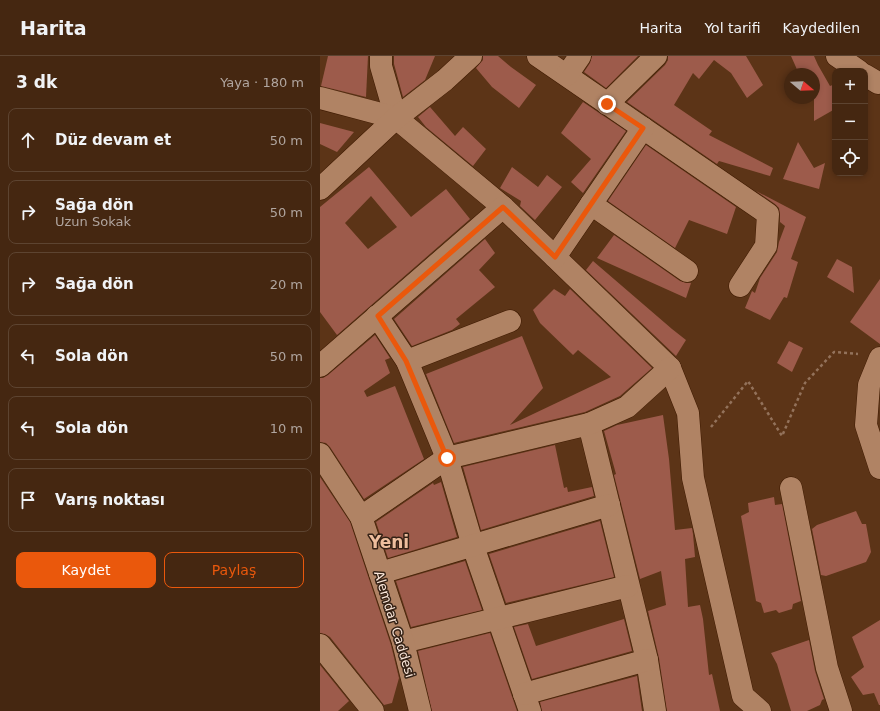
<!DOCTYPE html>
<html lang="tr">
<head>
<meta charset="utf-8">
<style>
  body { margin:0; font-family:"DejaVu Sans",sans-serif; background:#4c2f1a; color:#f1f3f6 }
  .controls { position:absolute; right:12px; top:12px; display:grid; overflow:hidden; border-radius:8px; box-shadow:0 2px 6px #0003 }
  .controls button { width:36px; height:36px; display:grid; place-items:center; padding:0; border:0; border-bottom:1px solid #5d4431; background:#452711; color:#f1f3f6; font:20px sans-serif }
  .compass { position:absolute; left:464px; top:12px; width:36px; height:36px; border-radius:50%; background:#452711; box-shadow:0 2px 6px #0003; rotate:109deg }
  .stop { position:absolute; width:12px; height:12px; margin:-9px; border:3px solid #ea580c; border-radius:50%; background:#fff }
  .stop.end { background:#ea580c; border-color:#fff; box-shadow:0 1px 4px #0008 }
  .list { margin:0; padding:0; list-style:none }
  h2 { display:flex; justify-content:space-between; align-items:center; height:52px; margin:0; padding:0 16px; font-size:17px }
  h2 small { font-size:13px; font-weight:400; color:#b0a59f }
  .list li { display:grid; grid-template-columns:26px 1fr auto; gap:12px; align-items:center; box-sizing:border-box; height:64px; margin:0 8px 8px; padding:0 8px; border:1px solid #5d4431; border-radius:8px }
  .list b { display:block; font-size:15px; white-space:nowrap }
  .list p { margin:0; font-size:13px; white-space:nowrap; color:#b0a59f }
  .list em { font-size:13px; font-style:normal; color:#b0a59f }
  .actions { display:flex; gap:8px; padding:12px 16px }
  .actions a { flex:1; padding:9px 0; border:1px solid #ea580c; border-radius:8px; text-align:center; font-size:14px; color:#ea580c }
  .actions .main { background:#ea580c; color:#fff }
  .icon { flex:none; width:22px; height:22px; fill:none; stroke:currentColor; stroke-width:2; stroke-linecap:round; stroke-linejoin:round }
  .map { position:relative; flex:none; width:560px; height:655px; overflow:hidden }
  header { display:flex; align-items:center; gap:24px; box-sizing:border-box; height:56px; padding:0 20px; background:#452711; border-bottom:1px solid #5d4431 }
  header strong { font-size:19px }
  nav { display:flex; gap:22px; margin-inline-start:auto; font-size:14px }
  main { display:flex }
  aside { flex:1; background:#452711 }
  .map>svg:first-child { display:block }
</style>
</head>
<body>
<header>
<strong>Harita</strong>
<nav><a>Harita</a><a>Yol tarifi</a><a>Kaydedilen</a></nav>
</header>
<main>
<aside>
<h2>3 dk<small>Yaya · 180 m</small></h2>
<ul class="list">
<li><svg class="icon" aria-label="ahead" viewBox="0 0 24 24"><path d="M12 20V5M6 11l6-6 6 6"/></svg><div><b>Düz devam et</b></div><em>50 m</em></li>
<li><svg class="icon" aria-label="right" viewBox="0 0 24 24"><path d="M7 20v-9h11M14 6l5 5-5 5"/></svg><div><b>Sağa dön</b><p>Uzun Sokak</p></div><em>50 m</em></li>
<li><svg class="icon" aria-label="right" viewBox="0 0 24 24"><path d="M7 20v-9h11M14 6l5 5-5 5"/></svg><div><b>Sağa dön</b></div><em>20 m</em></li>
<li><svg class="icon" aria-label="left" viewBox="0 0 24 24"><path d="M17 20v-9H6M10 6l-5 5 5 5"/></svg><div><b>Sola dön</b></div><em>50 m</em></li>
<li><svg class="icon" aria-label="left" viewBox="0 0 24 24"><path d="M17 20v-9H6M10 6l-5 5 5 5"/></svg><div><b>Sola dön</b></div><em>10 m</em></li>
<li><svg class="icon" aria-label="arrive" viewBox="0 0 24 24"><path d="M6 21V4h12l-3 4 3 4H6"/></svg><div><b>Varış noktası</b></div></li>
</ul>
<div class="actions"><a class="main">Kaydet</a><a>Paylaş</a></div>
</aside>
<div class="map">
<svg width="560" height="655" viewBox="0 0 560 655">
  <rect width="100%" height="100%" fill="#5c3417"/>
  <g fill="#9d5b4b" fill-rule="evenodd">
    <path d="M8,0H48L46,41L1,30Z"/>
    <path d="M74,0H115L105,24L83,41L74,8Z"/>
    <path d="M163,0H178L191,11L216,29L199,52L172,31L156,12L163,4Z"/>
    <path d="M272,0H318L286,32L264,16L270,7Z"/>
    <path d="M348,0H426L443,29L427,42L411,17L394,4L379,23L373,17L354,49L392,75L389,79L453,112L450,120L399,105L397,108L307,46L345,9L348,4Z"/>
    <path d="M471,0H494L498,9L510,30L515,28V53L494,65V18H479Z"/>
    <path d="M263,46L306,75L263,137L251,126L271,103L241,77Z"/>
    <path d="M110,51L135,80L143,71L166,93L153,110L106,71L98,61Z"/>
    <path d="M0,67L34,76L17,96L0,88Z"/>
    <path d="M478,86L494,112L505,107L499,133L463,123Z"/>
    <path d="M326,89L416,151L407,178L369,164L355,192L288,145Z"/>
    <path d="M49,111L91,161L126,133L150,163L17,279L0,256V151ZM51,140L77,171L48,193L25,167Z"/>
    <path d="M192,111L218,131L227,119L242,131L215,164L200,150L201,145L180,132Z"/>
    <path d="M436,135L486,161L471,203L478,206L467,242L464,241L450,264L425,252L432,235L435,237L440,222L457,196L459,186L465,170L460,166V159L459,152L455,148Z"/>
    <path d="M294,179L360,225L366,227H371L366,242L277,202Z"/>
    <path d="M165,183L175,197L159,214L175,231L136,263L140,268L132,274L92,290L74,263Z"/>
    <path d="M517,203L532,211L534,237L507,221Z"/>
    <path d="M273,205L352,273L366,284L356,300L266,214Z"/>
    <path d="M560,223V288L530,266Z"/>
    <path d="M234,233L245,240L250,233L332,312L300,340L265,356L134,387L106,318L202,280L223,332L190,369L291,321L258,294L253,299L220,267L213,254Z"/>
    <path d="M55,279L70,302L65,304L70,317L44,335L47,341L75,330L104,403L44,443L10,391L6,387L0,386V322H3L8,319Z"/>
    <path d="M469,285L483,292L472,316L457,307Z"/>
    <path d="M343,359L349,403L355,474L372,472L373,478L375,501L365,503L368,551L380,549L383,563L389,619L392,618L400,655H347L339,602L328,555L346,549L341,515L320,523L294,419L296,418L284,375L297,369Z"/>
    <path d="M235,389L244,432L247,431L248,436L272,431L274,440L161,474L143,411Z"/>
    <path d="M0,421L30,466L71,589L79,622L72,647L64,649L10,581L5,578L0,577Z"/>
    <path d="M121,426L137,481L68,502L56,466L113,427L114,429Z"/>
    <path d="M454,441L455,449L462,448L481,545L473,548L472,553L459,557L456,554L444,557L441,547L436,545L421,460L429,456L428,447Z"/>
    <path d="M536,455L542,468H546L551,496L546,506L506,520L501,519L492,473L497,469Z"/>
    <path d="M280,465L294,521L186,547L169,498Z"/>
    <path d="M145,505L162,554L91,571L76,525Z"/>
    <path d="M304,563L312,595L212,623L194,571L208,568L216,590Z"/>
    <path d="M560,564V649H559L554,637L543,639L531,621L544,611L532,581Z"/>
    <path d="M170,577L197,655H112L98,595Z"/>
    <path d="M489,584L495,615L504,643L502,644L500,649L487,655H471L457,608L451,597Z"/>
    <path d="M0,609L29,645L18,655H0Z"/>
    <path d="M317,620L322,655H222L220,646Z"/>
  </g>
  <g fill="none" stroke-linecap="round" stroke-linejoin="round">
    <g stroke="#3f1a00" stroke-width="23">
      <g id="street">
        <path d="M61,0V10L76,62"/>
        <path d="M218,0L448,158L446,190L420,230"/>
        <path d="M517,0L539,15"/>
        <path d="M247,19L260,0"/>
        <path d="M545,19L558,27"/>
        <path d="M0,42L76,62L183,151L350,312L368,357L373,422L423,640L440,655"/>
        <path d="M287,48L336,0"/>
        <path d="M271,148L367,215"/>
        <path d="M235,201L323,72"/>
        <path d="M57,260L87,305L127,402L153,490L210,655"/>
        <path d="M560,302L549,329L546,369L560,412"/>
        <path d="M87,305L190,265"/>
        <path d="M0,310L183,151"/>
        <path d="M269,368L327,604L335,655"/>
        <path d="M471,432L507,612L521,655"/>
        <path d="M41,461L127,402L269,368L307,351L350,312"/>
        <path d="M60,517L289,449"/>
        <path d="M83,586L308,530"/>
        <path d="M0,589L53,655"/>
        <path d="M204,638L327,604"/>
      </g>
    </g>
    <g stroke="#3f1a00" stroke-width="23">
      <g id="secondary">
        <path d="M0,133L76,62L125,24L151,0"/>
        <path d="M0,398L41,461L83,586L100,655"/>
      </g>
    </g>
    <path stroke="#93725b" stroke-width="2.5" stroke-dasharray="3 3" stroke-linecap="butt" d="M391,371L428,325L462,380L485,327L514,296L538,298"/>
    <use href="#street" stroke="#b08364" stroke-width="22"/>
    <use href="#secondary" stroke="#b08364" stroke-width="22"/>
  </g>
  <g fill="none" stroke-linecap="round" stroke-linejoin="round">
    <path stroke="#ea580c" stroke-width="5" d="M127,402L86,305L58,260L183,151L235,201L323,72L287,48"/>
  </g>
  <g text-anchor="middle" stroke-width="3" stroke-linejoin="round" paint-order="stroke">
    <g font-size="13" fill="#fce8db" stroke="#342115">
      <text transform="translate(75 568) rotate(73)" y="5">Alemdar Caddesi</text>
    </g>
    <g font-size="17" font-weight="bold" fill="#eebe9e" stroke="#342115">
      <text x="69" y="492">Yeni</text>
    </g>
  </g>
</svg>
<div class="controls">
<button>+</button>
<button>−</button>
<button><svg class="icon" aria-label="locate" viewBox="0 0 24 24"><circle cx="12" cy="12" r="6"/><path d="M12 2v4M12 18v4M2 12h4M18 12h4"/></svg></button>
</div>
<svg class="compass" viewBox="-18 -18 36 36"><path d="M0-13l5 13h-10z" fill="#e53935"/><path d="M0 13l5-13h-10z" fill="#b0a59f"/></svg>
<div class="stop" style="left:127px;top:402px"></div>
<div class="stop end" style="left:287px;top:48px"></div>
</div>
</main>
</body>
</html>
